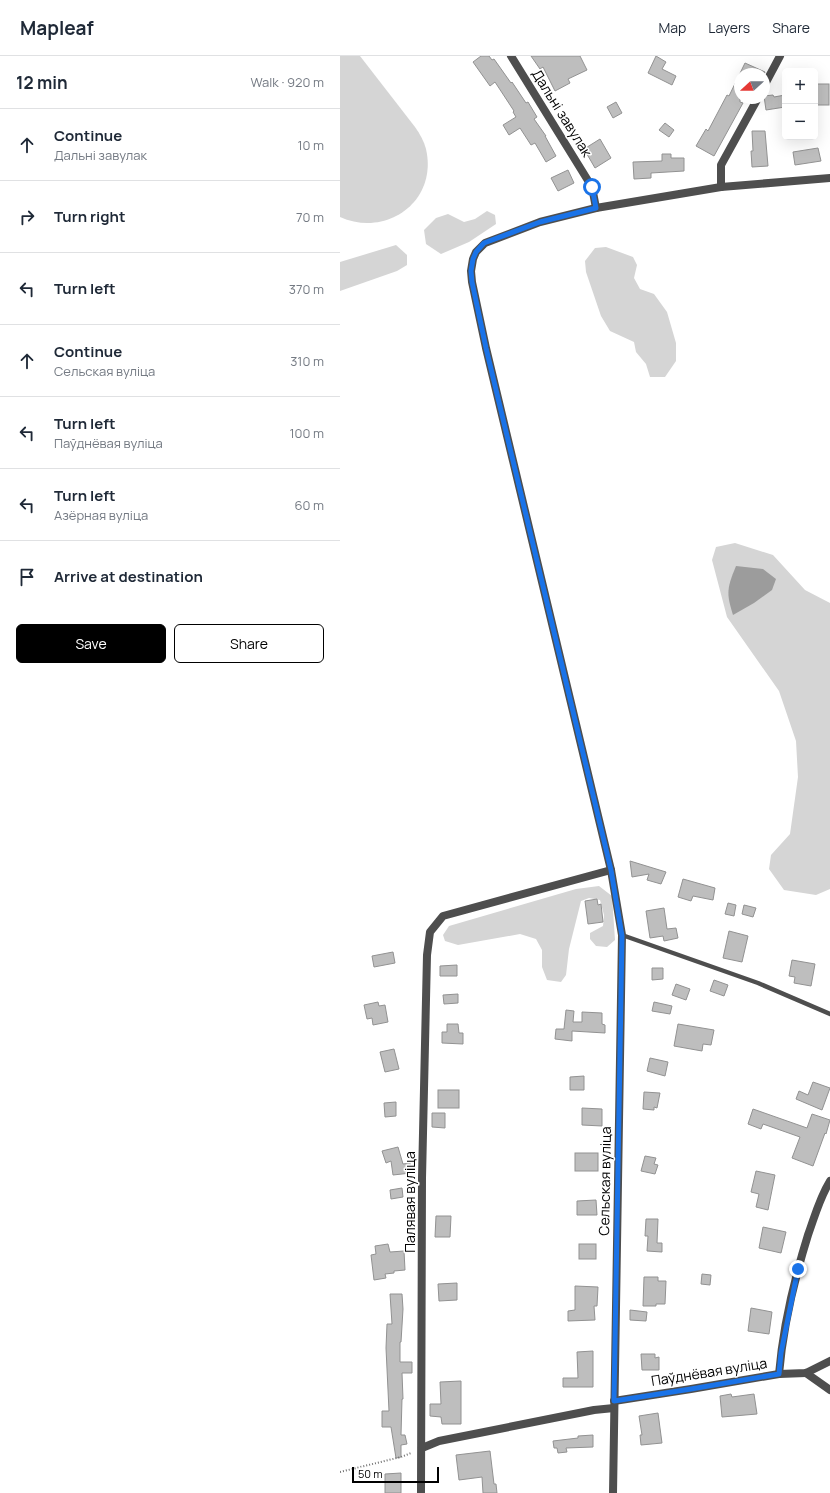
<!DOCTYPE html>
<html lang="en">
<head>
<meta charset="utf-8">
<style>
  body { margin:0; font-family:Manrope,sans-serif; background:#f6f6f7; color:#1f2937 }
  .controls { position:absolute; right:12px; top:12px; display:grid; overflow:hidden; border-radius:6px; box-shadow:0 4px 16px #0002 }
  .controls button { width:36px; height:36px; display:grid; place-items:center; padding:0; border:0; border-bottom:1px solid #e0e1e3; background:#fff; color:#1f2937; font:20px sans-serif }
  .compass { position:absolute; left:394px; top:12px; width:36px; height:36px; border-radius:50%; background:#fff; box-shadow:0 4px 16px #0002; rotate:249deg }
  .scale { position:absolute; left:12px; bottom:10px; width:87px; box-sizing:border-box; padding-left:4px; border:2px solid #000; border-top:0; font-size:11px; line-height:14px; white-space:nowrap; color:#000; -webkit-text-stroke:3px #fff; paint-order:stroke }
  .stop { position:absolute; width:12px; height:12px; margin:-9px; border:3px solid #1a73e8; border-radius:50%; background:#fff }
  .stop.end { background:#1a73e8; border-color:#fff; box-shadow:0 1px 4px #0008 }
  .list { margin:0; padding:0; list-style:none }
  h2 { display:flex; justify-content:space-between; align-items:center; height:52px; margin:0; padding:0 16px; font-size:17px }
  h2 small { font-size:13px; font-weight:400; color:#747a83 }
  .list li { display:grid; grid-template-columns:26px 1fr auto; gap:12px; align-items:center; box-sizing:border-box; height:72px; padding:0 16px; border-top:1px solid #e0e1e3 }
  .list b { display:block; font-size:15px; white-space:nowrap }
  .list p { margin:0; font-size:13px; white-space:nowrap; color:#747a83 }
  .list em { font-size:13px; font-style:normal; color:#747a83 }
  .actions { display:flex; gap:8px; padding:12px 16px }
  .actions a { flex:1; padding:9px 0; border:1px solid #000; border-radius:6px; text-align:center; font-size:14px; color:#000 }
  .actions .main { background:#000; color:#fff }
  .icon { flex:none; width:22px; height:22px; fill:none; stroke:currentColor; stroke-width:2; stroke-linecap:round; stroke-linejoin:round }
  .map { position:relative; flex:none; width:490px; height:1437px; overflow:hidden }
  header { display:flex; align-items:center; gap:24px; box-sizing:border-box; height:56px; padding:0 20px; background:#fff; border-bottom:1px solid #e0e1e3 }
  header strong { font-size:19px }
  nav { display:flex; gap:22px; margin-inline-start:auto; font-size:14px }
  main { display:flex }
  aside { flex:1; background:#fff }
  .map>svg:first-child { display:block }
</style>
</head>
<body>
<header>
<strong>Mapleaf</strong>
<nav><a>Map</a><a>Layers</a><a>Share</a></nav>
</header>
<main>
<aside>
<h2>12 min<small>Walk · 920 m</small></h2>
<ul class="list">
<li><svg class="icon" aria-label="ahead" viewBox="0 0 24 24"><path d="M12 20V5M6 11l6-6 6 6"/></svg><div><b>Continue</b><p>Дальні завулак</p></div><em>10 m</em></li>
<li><svg class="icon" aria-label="right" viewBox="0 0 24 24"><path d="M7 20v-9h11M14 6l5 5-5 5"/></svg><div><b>Turn right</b></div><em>70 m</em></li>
<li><svg class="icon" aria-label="left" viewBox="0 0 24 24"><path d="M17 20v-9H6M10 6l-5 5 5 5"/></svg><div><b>Turn left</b></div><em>370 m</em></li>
<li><svg class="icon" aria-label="ahead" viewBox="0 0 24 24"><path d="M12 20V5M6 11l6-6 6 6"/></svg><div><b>Continue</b><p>Сельская вуліца</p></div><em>310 m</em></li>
<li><svg class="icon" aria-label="left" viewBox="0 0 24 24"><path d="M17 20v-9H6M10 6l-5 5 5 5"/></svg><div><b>Turn left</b><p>Паўднёвая вуліца</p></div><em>100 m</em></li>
<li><svg class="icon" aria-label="left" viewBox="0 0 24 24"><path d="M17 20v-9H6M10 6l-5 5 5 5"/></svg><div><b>Turn left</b><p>Азёрная вуліца</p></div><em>60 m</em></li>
<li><svg class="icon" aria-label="arrive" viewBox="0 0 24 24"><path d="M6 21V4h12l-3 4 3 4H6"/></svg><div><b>Arrive at destination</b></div></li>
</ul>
<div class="actions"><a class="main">Save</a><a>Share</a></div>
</aside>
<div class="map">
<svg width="490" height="1437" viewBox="0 0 490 1437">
  <rect width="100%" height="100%" fill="#fff"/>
  <g fill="#d5d5d5">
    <path d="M0,0H20L75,71C80,78 84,85 86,93C98,145 47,182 0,161Z"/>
    <path d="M147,155L155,159L156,168L129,186L101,198L86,188L84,174L96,162L108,158L124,166L135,163Z"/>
    <path d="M56,189L67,199V209L57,215L0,235V206Z"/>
    <path d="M266,191L293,201L297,209L294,222L300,233L314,238L327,256L336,287V305L325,321H310L306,308L296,296L294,286L270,275L261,260L246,216L245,205L255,192Z"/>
    <path d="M395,487L433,499L465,534L490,547V833L476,839L444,834L429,813L431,799L450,778L458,721L456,685L439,635L387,561L372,504L376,491Z"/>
    <path d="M259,830L272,840L275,884L267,891L256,890L250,883V877L263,870L264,859L260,844L249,842L241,845L229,893L226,919L221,926L207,924L202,911V894L196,883L180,878L118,889L105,885L103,879L109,870L236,833Z"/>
  </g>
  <path fill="#9c9c9c" d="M396,510L423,513L436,523L432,534L414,547L393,559C386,537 387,532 396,510Z"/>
  <g fill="#bebebe" stroke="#929292">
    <path d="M141,0H149L152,4L154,3L171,27L172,26L186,47L188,46L197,61L194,63L206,80H205L216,100L206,106L195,87L191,89L180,72L169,79L163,69L176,61L173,56L174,55L155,26L150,30L133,6Z"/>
    <path d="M191,0H240L247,14L228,23L230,27L215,35L203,11L200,13Z"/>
    <path d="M316,0L326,6L322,13L336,20L332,29L308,17Z"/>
    <path d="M405,7L425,16L424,18H400V46L403,47L374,100L356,90L366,73L368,75L387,39L389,40Z"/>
    <rect x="475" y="28" width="14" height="21"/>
    <path d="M433,39L434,41L445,39V51L426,54L424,40Z"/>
    <path d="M276,46L282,57L273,62L267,51Z"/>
    <path d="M325,67L334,74L329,81L319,74Z"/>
    <path d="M412,75H425L428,110L412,111L411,95H413Z"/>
    <path d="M260,83L271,102L255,112L244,93Z"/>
    <path d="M478,92L481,105L455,109L453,96Z"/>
    <path d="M322,98H331V102H344V115L311,117V122L294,123L293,106L322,105Z"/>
    <path d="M228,114L234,127L218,135L211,122Z"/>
    <path d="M290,805L326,816L321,828L307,824L309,818L292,821Z"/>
    <path d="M343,823L375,832L373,844L353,840L351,845L338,841Z"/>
    <path d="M257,843L258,849L261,848L263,866L248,868L245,845Z"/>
    <path d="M388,847L396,849L394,860L385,858Z"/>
    <path d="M404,849L416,852L413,861L402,858Z"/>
    <path d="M324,852L327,873L336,872L338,882L324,885L323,880L310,882L306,855Z"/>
    <path d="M389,875L408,880L402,906L383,902Z"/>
    <path d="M53,896L55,907L34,911L32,900Z"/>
    <path d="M452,904L475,908L471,930L454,927L455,921L449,920Z"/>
    <path d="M117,909V920H100V910Z"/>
    <path d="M312,912H323V923L312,924Z"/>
    <path d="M374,924L388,929L384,940L370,935Z"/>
    <path d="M336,928L350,933L346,944L332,939Z"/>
    <path d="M118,938V947L104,948L103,939Z"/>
    <path d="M38,946L39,950L45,949L48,966L33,969L32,962L27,963L24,949Z"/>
    <path d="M314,946L332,950L330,958L312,955Z"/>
    <path d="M226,954L234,955L233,966H242V956L262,957V968L265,969V977L232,975V985L215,983L216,973H224Z"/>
    <path d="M107,968H118L119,977H123V988L102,987V976H107Z"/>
    <path d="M338,968L374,974L371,989L363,988L362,995L334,990Z"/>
    <path d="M54,993L59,1013L45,1016L40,996Z"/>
    <path d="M310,1002L328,1006L325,1020L307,1015Z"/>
    <path d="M244,1020V1034H230V1021Z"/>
    <path d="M473,1026L490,1032L482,1054L456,1043L459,1035L468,1039Z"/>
    <rect x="98" y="1034" width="21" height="18"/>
    <path d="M304,1036L320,1037L317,1052L314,1051V1054L303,1053Z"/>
    <path d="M56,1046V1060L45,1061L44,1047Z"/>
    <path d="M242,1052L262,1053V1070L242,1069Z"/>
    <path d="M413,1053L467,1072L472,1058L490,1064L486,1078L485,1077L473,1110L452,1102L460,1081L423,1068L421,1073L408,1068Z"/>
    <path d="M92,1057H105V1072L92,1071Z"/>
    <path d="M58,1091L63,1108L70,1107L71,1117L53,1119L51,1105L46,1107L42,1095Z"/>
    <rect x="235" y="1097" width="23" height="18"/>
    <path d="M305,1100L316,1102L314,1108L318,1109L315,1118L301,1115Z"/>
    <path d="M416,1115L435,1119L428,1154L416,1151L419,1138L411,1136Z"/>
    <path d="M62,1132L63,1141L51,1143L50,1134Z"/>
    <path d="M256,1144L257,1159H237V1145Z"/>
    <path d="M96,1160H111L110,1181H95Z"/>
    <path d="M306,1163H318L317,1187H322V1196L307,1195L308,1180H305Z"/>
    <path d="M423,1171L446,1176L441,1197L419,1192Z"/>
    <path d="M48,1188L50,1196L64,1195L65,1214L54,1215V1217L45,1218L46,1222L34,1224L31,1199L36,1198L35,1190Z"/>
    <rect x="239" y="1188" width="17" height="15"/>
    <path d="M362,1218L371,1219L370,1229L361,1228Z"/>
    <path d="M304,1221H318V1225H326L325,1248H316V1250H303Z"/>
    <path d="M117,1227V1244L99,1245L98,1228Z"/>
    <path d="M235,1230L258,1231L257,1250H254L255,1264L228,1265V1255L235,1254Z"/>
    <path d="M50,1238H62L63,1253L61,1286H60V1306H72V1317H62L63,1343H62L61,1379H65L67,1388L61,1389V1401L56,1402L51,1371H42V1355H49L46,1292L47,1268H52Z"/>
    <path d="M411,1252L432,1256L429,1278L408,1275Z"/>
    <path d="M290,1254L307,1256L306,1265L290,1264Z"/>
    <path d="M253,1295V1331H223V1322H238L237,1296Z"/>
    <path d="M301,1298H315V1302L319,1301V1314H302Z"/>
    <path d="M121,1325V1368H102L101,1361L90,1360V1348H101L100,1326Z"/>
    <path d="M391,1338L392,1341L414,1338L417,1358L382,1361L380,1340Z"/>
    <path d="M318,1357L322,1387L301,1389L300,1379H302L299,1360Z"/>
    <path d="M253,1379V1391L226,1392L227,1396L218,1397L217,1392H214L213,1385L238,1382V1380Z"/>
    <path d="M150,1395L154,1428H156L157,1437H143L142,1421L119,1424L116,1399Z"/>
    <path d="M61,1417V1437H45V1418Z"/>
  </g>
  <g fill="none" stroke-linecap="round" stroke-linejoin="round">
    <path stroke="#707070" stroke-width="2" stroke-dasharray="1 2" stroke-linecap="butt" d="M0,1416L61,1401L71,1397"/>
    <path stroke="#4e4e4e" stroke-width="4.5" d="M282,879L418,927L490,958"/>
    <g stroke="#4e4e4e" stroke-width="8">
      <path d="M171,0L252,131L256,152"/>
      <path d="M424,30L440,0"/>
      <path d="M381,131V109L418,42"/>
      <path d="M466,1317L490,1334"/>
      <path d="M439,1318C443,1271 454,1224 468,1179C475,1160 479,1143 490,1125"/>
      <path d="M274,1345L351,1333L439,1318L466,1317L490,1305"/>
      <path d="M82,1392L99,1385L254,1354L274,1352"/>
      <path d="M81,1437L82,1122L87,899L90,876L103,860L271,814"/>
      <path d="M273,1437L282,879L271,814L146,292L132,226L131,215L133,203L136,196L145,187L200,166L256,152L381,131L490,122"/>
    </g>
  </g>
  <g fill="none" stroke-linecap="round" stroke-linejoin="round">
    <path stroke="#1a73e8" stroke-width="5" d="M252,131L256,152L200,166L144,187L136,196L133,203L131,215L132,226L146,292L271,814L282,880L274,1345L351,1333L439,1318L441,1297L458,1213"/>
  </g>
  <g text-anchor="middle" stroke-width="3" stroke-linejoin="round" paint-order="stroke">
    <g font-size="14" fill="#000" stroke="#fff">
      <text transform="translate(222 57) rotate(58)" y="5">Дальні завулак</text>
      <text transform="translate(265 1125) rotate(-89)" y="5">Сельская вуліца</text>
      <text transform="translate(70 1146) rotate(-90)" y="5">Палявая вуліца</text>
      <text transform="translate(369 1316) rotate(-9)" y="5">Паўднёвая вуліца</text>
    </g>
  </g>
</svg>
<div class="controls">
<button>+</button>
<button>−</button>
</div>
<svg class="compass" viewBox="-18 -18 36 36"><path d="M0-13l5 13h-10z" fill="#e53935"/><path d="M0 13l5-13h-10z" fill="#747a83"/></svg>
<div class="scale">50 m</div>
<div class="stop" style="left:252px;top:131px"></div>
<div class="stop end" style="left:458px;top:1213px"></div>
</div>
</main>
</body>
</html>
